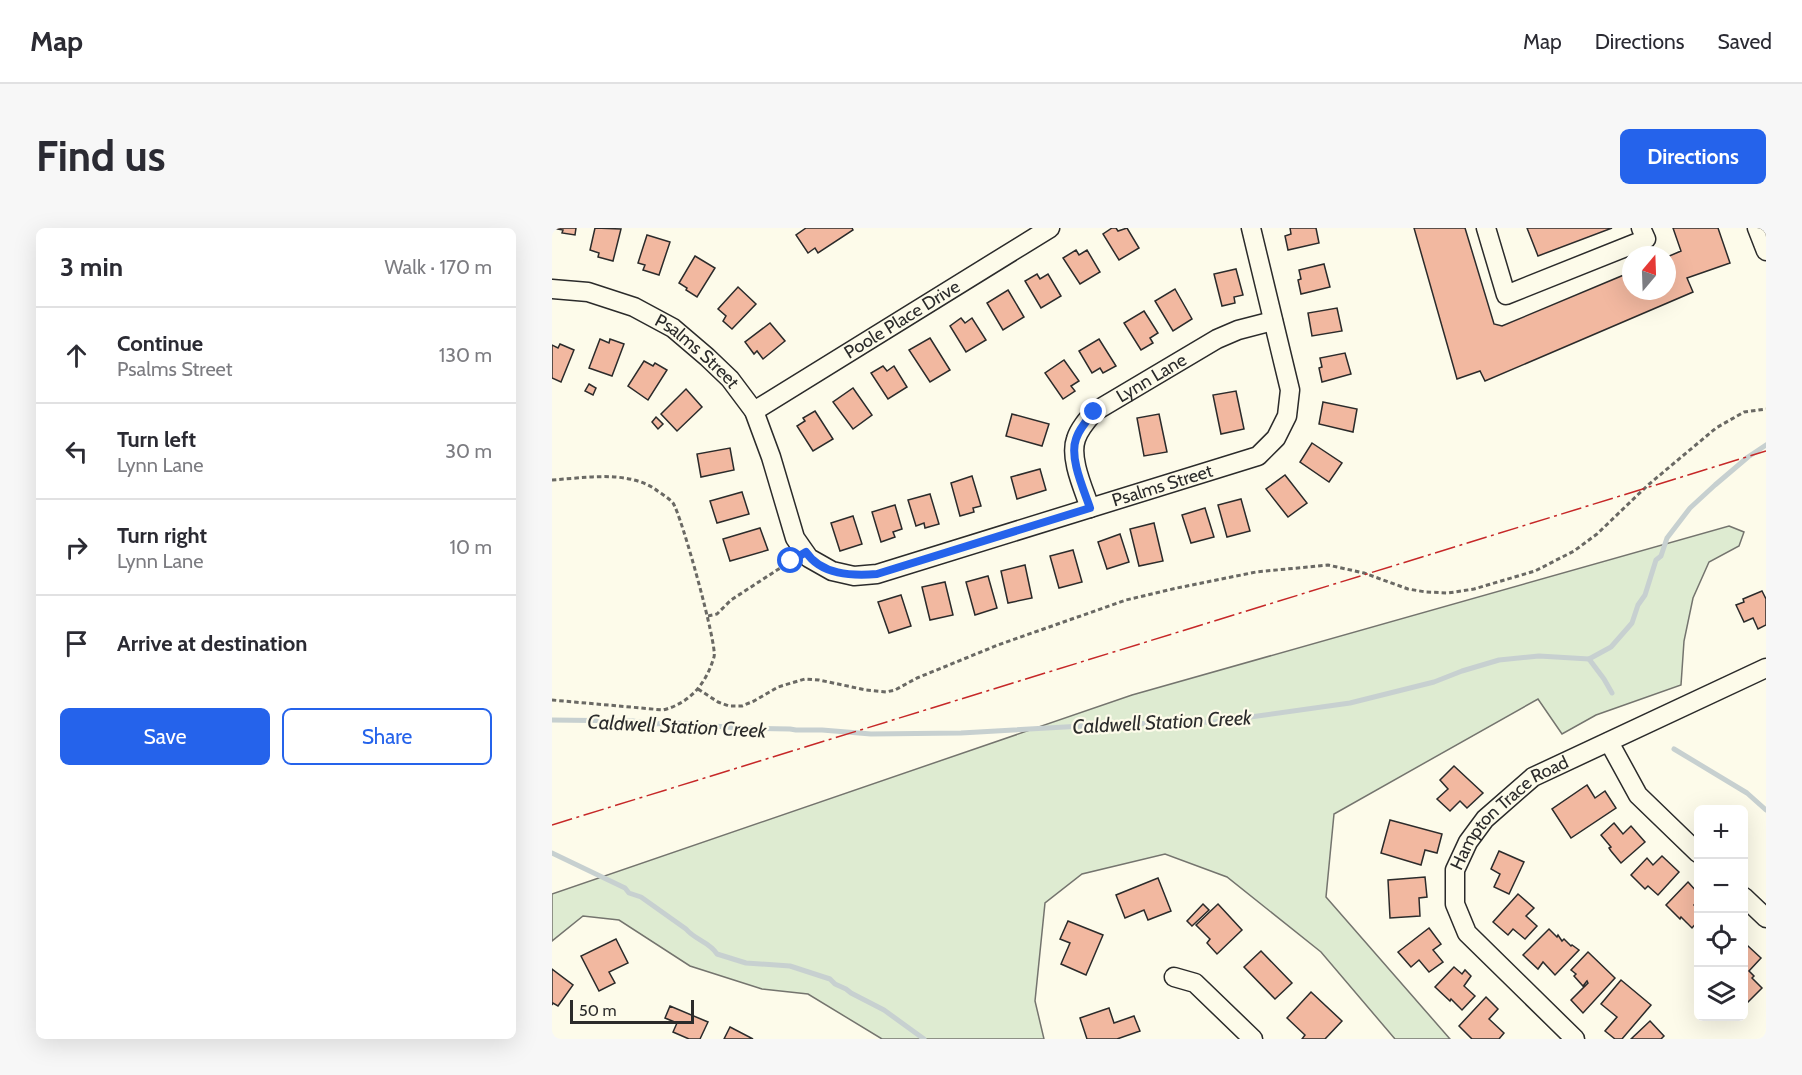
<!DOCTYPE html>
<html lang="en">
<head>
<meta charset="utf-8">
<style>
  body { margin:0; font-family:Cabin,sans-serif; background:#f7f7f7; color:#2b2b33 }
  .controls { position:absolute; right:18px; bottom:18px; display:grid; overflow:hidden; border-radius:9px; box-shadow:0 6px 24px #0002 }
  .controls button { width:54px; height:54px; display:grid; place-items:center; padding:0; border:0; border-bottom:2px solid #e1e1e2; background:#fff; color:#2b2b33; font:30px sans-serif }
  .compass { position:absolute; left:1070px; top:18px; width:54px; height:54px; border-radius:50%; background:#fff; box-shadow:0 6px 24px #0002; rotate:19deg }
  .scale { position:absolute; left:18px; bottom:15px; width:124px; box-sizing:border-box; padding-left:6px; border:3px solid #2b2b2b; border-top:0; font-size:16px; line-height:21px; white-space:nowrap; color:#2b2b2b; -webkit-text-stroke:4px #fdfbea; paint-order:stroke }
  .stop { position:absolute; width:18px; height:18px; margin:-14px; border:4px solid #2563eb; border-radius:50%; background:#fff }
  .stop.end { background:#2563eb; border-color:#fff; box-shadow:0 2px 6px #0008 }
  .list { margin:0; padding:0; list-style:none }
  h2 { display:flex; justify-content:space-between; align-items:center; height:78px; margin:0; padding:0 24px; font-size:26px }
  h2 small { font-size:20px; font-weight:400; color:#7c7c81 }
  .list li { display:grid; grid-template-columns:39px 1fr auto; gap:18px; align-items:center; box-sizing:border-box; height:96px; padding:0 24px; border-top:2px solid #e1e1e2 }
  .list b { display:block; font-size:22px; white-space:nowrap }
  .list p { margin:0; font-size:20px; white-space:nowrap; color:#7c7c81 }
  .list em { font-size:20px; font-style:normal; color:#7c7c81 }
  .actions { display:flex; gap:12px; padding:18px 24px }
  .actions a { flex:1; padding:14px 0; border:2px solid #2563eb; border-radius:9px; text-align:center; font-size:21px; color:#2563eb }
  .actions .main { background:#2563eb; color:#fff }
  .icon { flex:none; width:33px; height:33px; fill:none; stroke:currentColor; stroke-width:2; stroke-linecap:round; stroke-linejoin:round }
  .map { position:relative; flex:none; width:1214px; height:811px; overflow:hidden; border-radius:9px }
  header { display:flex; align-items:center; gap:36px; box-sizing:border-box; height:84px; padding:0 30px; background:#fff; border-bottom:2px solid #e1e1e2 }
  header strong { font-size:28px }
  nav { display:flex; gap:33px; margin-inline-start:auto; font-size:21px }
  .intro { display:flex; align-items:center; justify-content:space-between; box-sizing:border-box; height:144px; padding:0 36px }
  h1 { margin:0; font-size:42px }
  .button { padding:15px 27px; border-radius:9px; background:#2563eb; color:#fff; font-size:21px; font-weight:700 }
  main { display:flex; gap:36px; padding:0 36px }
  aside { flex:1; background:#fff; border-radius:9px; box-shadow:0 6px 24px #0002 }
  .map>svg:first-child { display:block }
</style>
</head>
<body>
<header>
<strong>Map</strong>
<nav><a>Map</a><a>Directions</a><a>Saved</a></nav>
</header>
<div class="intro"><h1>Find us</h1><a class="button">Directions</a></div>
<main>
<aside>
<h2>3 min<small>Walk · 170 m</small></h2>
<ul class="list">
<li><svg class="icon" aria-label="ahead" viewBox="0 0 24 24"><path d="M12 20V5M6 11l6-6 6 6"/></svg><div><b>Continue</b><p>Psalms Street</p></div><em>130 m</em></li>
<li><svg class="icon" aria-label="left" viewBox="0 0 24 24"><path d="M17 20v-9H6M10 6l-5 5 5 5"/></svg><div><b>Turn left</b><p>Lynn Lane</p></div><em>30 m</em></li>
<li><svg class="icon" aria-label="right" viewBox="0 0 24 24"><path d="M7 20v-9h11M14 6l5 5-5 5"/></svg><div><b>Turn right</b><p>Lynn Lane</p></div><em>10 m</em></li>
<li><svg class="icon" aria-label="arrive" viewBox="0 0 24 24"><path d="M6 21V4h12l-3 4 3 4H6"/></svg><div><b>Arrive at destination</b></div></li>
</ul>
<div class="actions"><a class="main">Save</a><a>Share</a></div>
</aside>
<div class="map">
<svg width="1214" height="811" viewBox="0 0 1214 811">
  <rect width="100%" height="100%" fill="#fdfbea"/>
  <path fill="#deebd1" stroke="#74746e" stroke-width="1.5" d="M1177,298L1192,304L1187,318L1157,334L1141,370L1132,413L1129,457L1044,487L1010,506L986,471L782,586L774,669L898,811H843L769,724L675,649L613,626L530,646L493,675L483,773L492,811H330L256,766L210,761L138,738L67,692L31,688L0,713V666L580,467Z"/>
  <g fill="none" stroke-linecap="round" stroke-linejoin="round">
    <g stroke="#c7d0d0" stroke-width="5">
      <path d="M1037,431L1052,451L1060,465"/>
      <path d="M0,492L81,493L99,496L125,495L187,500L238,501L244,502H270L319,506L409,505L566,496L663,494L798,475L882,454L910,443L947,432L987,428L1037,431L1059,419L1080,395L1086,377L1093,367L1104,332L1109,328L1115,310L1138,280L1163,257L1196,229L1214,217"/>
      <path d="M1122,521L1195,565L1214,582"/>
      <path d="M0,625L73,660L77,665L89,669L134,701C143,712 158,714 165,726L194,735L238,738L278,751L283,756L294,761L299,765L332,782L372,811"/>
    </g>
  </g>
  <g fill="#f2b8a0" stroke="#2b2b2b" stroke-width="1.5">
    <path d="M0,0H24L23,7L10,5L11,2Z"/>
    <path d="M43,0L69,1L61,33L46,29L47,25L38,22Z"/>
    <path d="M254,0H300L301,2L266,25L263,20L256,25L244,7Z"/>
    <path d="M560,0H564L566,3L575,0L587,20L567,32L551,6Z"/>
    <path d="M738,0H764L767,15L736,22L733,8L739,6Z"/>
    <path d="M862,0H913L942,96L950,98L1079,44V63H1115V29L1129,23L1121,0H1166L1178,35L1135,50L1141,64L933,153L928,143L905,151Z"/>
    <path d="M975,0H1060L986,28Z"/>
    <path d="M95,7L118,14L107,47L91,42L93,37L86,35Z"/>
    <path d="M524,22L527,27L535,22L548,44L528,56L511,30Z"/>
    <path d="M143,28L163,40L145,69L134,62L135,60L127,55Z"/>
    <path d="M772,36L778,59L749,66L746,52L749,51L747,42Z"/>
    <path d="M684,41L691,67L682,69L683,75L670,78L662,46Z"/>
    <path d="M485,46L488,51L496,46L509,68L489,80L473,53Z"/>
    <path d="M186,59L204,76L180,101L171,93L174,88L166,81Z"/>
    <path d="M623,61L640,91L621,103L603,73Z"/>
    <path d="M456,62L472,89L451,102L435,75Z"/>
    <path d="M785,80L790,103L760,108L756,85Z"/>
    <path d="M592,83L606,105L598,110L601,115L589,122L572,95Z"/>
    <path d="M409,90L413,95L420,90L434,112L414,124L398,98Z"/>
    <path d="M218,95L233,113L211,131L205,123L202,126L193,114Z"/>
    <path d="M378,110L398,142L378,154L357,122Z"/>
    <path d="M48,111L57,115L58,111L72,116L60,148L37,140Z"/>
    <path d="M547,111L564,138L551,145L548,140L540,145L527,123Z"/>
    <path d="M8,116L22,122L9,154L0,150V117L6,120Z"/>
    <path d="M793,125L799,146L770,154L767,140L770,139L768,130Z"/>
    <path d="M512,132L527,153L519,158L523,163L511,171L493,145Z"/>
    <path d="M92,133L101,138L103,135L115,142L96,172L76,158Z"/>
    <path d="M331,138L335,143L342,138L355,159L336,171L319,145Z"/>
    <path d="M37,156L44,160L41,167L33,163Z"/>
    <path d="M301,160L320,187L301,201L281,174Z"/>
    <path d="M134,161L150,179L125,203L109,186Z"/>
    <path d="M684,163L692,201L669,206L661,167Z"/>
    <path d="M771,174L805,181L801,204L767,196Z"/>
    <path d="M263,183L281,211L261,223L245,198L253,193L251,190Z"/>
    <path d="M460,186L497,196L490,218L454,208Z"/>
    <path d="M607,186L615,224L592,228L585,190Z"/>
    <path d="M104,189L111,196L106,201L100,194Z"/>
    <path d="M760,215L790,235L777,254L748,234Z"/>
    <path d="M178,220L182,242L149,249L145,226Z"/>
    <path d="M488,241L494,262L465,271L459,249Z"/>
    <path d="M733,247L755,275L736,289L714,261Z"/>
    <path d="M420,248L429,278L421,280L422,284L408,288L399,255Z"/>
    <path d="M190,264L197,286L165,295L158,273Z"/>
    <path d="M378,266L387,296L373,300L372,295L364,298L356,272Z"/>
    <path d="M689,271L698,303L675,309L666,277Z"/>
    <path d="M343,277L350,301L341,304L343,309L329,314L320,284Z"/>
    <path d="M653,280L662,309L639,315L630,287Z"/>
    <path d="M301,288L310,316L288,323L279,295Z"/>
    <path d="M602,295L611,333L587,338L578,301Z"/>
    <path d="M208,300L216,322L178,333L171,311Z"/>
    <path d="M568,306L577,334L555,341L546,314Z"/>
    <path d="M521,322L530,354L507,360L498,328Z"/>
    <path d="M473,337L480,370L456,375L449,343Z"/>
    <path d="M436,348L445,380L423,387L414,354Z"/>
    <path d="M393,354L401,387L378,392L370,359Z"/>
    <path d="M1210,363L1214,371V397L1206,401L1201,390L1192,394L1184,377L1192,374L1191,371Z"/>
    <path d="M349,367L359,398L337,405L326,374Z"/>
    <path d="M902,538L931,565L915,580L908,573L898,583L885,571L896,561L888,552Z"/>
    <path d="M1035,557L1043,570L1053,563L1064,580L1019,610L1000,581Z"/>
    <path d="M838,592L890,606L885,625L873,622L869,637L829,625Z"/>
    <path d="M1062,595L1071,606L1079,598L1093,614L1069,635L1059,623L1057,620L1059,619L1049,607Z"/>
    <path d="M947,623L972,634L957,666L942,659L948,646L939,641Z"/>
    <path d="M1110,628L1127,644L1106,667L1096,658L1093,661L1079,647L1095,630L1101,637Z"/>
    <path d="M873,649L875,669L867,670L868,688L838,690L836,652Z"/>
    <path d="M606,650L619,683L596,692L592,682L573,690L564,667Z"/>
    <path d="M1136,654L1146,665V672L1142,677L1146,682V693L1140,700L1129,689L1128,691L1114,677Z"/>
    <path d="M966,666L982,680L974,688L985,698L973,711L961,701L956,707L941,694Z"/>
    <path d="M651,676L657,682L640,698L635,693Z"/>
    <path d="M666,676L690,702L665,726L655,715L658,711L644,697Z"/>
    <path d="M516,693L551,707L534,747L509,736L518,715L508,711Z"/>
    <path d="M877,700L889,716L881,722L891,734L877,744L867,732L859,739L846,724Z"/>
    <path d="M997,701L1005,709L1006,707L1010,713L1012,711L1019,718L1020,717L1027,722L1003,747L991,734L986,741L971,727Z"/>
    <path d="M64,711L76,735L57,744L63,755L47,763L29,728Z"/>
    <path d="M1196,718L1209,730L1197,743L1202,748L1200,750L1210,760L1193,777L1192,723Z"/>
    <path d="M709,723L740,755L723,771L692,739Z"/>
    <path d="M1036,724L1063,750L1031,785L1019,772L1036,755L1035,753L1031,758L1022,748L1024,746L1019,742Z"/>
    <path d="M902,739L910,746L913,742L919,748L912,758L923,768L910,782L899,771L898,773L883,759Z"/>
    <path d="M0,741L21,757L6,778L1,775L0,777Z"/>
    <path d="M1069,752L1099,777L1070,811H1063L1053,803L1065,789L1049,776Z"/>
    <path d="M759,764L790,793L773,811H750L753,807L735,790Z"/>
    <path d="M934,769L946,781L937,791L952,805L947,811H920L907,798Z"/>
    <path d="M118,778L156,794L148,811H137L121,804L125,795L113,790Z"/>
    <path d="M557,780L562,795L582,788L588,803L565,811H535L528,790Z"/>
    <path d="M1098,793L1112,808L1109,811H1079Z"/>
    <path d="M178,799L201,811H172Z"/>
  </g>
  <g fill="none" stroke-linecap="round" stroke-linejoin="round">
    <g stroke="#2b2b2b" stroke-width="21">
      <g id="minor">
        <path d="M934,0L954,67L1094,11L1089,0"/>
        <path d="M1205,0L1214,23"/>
        <path id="s1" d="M0,61L36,64L82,79L121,100L155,129L178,151L202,183L219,229L243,310L257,330L280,343L302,348L325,346L706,228L724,210L735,188L738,162L699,0"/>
        <path id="s2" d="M202,183L498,0"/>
        <path id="s3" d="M538,280C532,262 517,230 524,211C527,201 535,192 542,184L665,111L686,102L721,93"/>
        <path d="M1057,514L1086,567L1146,625"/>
        <path d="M1192,669L1214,690"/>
        <path d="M622,749L643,755L701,811"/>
        <path id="s4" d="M1023,811L915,705L903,676V642L916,614L933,591L981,549L1214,440"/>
      </g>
    </g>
    <g stroke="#6a6964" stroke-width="3" stroke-dasharray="4.5 3" stroke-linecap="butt">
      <path d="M0,252C33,250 74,242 103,261C108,265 117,270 121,275C129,286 166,419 162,429C154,456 138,475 111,482L0,472"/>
      <path d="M156,388L165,386L179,372L239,333"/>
      <path d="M146,461L166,474L177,478H190L202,473L226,459L253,451L267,452L314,462L334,464L343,462L365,450L446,417L574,372L625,360L704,344L776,337L812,345L856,361L874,364L896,365L922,361L983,343L1022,323L1045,306L1096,257L1164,200L1192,184L1214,181"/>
    </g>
    <use href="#minor" stroke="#fdfbea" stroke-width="18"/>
    <path stroke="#c62828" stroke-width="1.5" stroke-dasharray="21 4.5 3 4.5" stroke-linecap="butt" d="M0,597L1214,223"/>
  </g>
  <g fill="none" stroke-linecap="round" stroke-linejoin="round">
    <path stroke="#2563eb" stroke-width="8" d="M239,333L254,324C269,347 300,348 325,346L538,280C532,262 517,230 524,211C527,201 535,192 542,184"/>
  </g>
  <g text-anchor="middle" stroke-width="4.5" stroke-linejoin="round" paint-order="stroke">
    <g font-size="18" fill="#2b2b2b" stroke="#fdfbea">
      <text dy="6" stroke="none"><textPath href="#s2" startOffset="174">Poole Place Drive</textPath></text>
      <text dy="6" stroke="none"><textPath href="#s1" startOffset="162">Psalms Street</textPath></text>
      <text dy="6" stroke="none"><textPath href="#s3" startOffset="171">Lynn Lane</textPath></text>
      <text dy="6" stroke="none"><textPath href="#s1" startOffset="774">Psalms Street</textPath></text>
      <text dy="6" stroke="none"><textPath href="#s4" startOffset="298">Hampton Trace Road</textPath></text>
    </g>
    <g font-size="20" font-style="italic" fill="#2b2b2b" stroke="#fdfbea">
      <text transform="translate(610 494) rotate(-3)" y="7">Caldwell Station Creek</text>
      <text transform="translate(125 498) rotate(3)" y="7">Caldwell Station Creek</text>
    </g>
  </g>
</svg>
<div class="controls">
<button>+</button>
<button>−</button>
<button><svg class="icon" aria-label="locate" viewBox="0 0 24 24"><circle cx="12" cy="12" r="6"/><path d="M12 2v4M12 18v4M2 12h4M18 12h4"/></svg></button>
<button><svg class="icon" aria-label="layers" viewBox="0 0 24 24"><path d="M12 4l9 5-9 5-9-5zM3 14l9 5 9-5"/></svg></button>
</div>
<svg class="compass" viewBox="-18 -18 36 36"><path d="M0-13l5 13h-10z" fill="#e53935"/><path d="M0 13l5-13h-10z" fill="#7c7c81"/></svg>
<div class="scale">50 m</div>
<div class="stop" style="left:239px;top:333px"></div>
<div class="stop end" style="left:542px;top:184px"></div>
</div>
</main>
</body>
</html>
